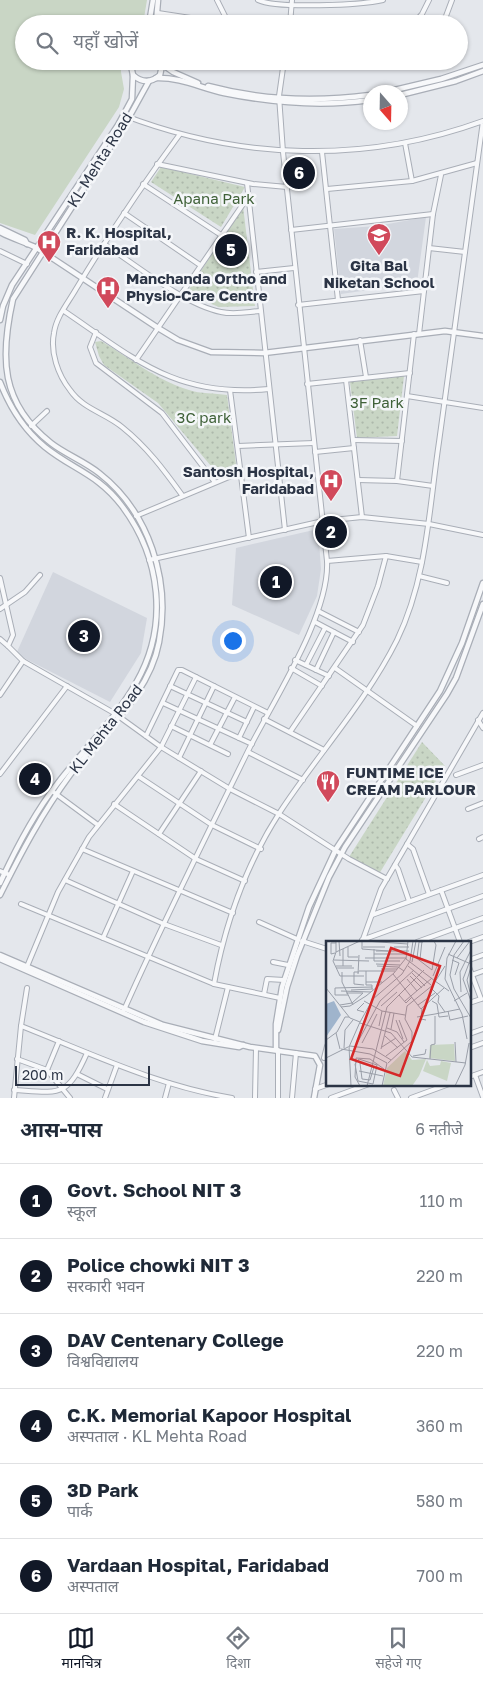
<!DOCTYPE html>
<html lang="hi">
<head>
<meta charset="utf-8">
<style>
  body { margin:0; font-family:"Golos Text","Noto Sans Devanagari",sans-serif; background:#f6f6f7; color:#1f2937 }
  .compass { position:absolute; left:363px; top:85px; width:45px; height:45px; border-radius:50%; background:#fff; box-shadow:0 1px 4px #0004; rotate:160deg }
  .scale { position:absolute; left:15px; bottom:12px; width:135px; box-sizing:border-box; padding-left:5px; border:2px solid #2b3445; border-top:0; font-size:14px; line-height:18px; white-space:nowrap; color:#2b3445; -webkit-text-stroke:4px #f4f6f9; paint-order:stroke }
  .you { position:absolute; left:232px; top:640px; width:18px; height:18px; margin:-12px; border:4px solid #fff; border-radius:50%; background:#1a73e8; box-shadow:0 0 0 8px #1a73e833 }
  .badge { display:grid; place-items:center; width:32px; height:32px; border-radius:50%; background:#111827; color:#fff; font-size:16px; font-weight:700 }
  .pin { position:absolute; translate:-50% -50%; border:2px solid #fff; box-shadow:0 1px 5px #0006 }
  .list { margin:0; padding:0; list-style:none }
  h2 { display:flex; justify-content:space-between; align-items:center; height:65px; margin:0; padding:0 20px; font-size:21px }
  h2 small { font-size:16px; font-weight:400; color:#747a83 }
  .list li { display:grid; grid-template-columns:32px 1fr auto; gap:15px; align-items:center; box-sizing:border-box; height:75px; padding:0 20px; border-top:1px solid #e0e1e3 }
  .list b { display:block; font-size:19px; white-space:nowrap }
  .list p { margin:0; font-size:16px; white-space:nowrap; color:#747a83 }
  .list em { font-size:16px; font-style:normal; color:#747a83 }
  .icon { flex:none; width:28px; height:28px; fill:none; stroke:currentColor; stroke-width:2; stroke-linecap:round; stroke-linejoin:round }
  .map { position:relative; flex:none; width:483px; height:1098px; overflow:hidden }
  .search { position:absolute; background:#fff; box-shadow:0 1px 4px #0004; left:15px; right:15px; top:15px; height:55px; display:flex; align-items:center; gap:12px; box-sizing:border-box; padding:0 18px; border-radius:28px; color:#747a83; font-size:19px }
  .sheet { height:515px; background:#fff }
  nav { display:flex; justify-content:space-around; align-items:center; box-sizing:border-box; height:70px; border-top:1px solid #e0e1e3; background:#fff; font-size:14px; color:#747a83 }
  nav a { display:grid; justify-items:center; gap:2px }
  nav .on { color:#111827 }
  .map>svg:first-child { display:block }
</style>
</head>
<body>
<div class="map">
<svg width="483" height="1098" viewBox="0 0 483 1098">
  <defs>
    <pattern id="park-dots" width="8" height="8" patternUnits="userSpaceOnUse" patternTransform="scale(1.25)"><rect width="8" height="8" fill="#c9d6c5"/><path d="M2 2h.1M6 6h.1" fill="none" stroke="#adb8ab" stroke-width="1.8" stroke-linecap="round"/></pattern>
  </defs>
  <rect width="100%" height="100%" fill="#e4e7ec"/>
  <g fill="#d2d6de">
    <path d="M426,217L417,283L341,294L334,229L377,226Z"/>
    <path d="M318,529L321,569L317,596L299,635L232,605L236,548Z"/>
    <path d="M53,572L147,618L141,653L110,702L16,654Z"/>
  </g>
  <path fill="#c9d6c5" d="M0,0H147L143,24H24V61H121V72L124,89L119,107L35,235L0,223Z"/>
  <g fill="url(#park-dots)">
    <path d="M161,167L245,187L221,227L151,182Z"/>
    <path d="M243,206L255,306L219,307L186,294Z"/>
    <path d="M101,341C130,358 156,380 189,390C200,394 215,393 227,395L236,464L216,472L158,403L104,365L99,356L95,342Z"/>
    <path d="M404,376L397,436L357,438L350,382Z"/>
    <path d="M422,742L445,766L379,874L349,857Z"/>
  </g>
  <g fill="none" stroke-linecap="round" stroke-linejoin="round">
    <g stroke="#a9aeb7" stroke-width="6">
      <g id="minor">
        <path d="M217,0L229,24"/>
        <path d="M258,0C276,9 362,5 383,0"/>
        <path d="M158,13L197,19L203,24"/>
        <path d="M290,24L292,0"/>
        <path d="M413,24L422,14L429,0"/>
        <path d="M443,24L452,0"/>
        <path d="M288,61H346"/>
        <path d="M123,115C240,160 365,164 483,121C468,228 454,335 439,442C429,509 427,578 397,640C366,702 318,754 280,812C247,863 225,924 214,984"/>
        <path d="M180,134C143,184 108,236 76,289C68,303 56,317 54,333C50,352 58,375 70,390C83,409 105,413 122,427C147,447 164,470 182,495"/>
        <path d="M405,143L412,181"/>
        <path d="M322,152L338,300"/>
        <path d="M157,164L253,184L287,187"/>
        <path d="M247,183L285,530"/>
        <path d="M143,184L221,235"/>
        <path d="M327,189L412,181L477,163"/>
        <path d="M124,213L200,265"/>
        <path d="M291,230L433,214"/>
        <path d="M104,244C136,265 185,305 221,312C234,315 247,312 260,311"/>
        <path d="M429,248L465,252"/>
        <path d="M0,251L27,264"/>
        <path d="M256,272L294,268"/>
        <path d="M298,305L424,291"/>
        <path d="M64,311C135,359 176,398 269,389"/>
        <path d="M96,332L90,347L96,363L162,413L214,481"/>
        <path d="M419,334L433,214L441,175"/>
        <path d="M360,340L366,377"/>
        <path d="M136,360L248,197"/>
        <path d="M346,380L362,517"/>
        <path d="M307,384L410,373"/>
        <path d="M230,390L249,538"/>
        <path d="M407,396L483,408"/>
        <path d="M31,426L47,411"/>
        <path d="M353,440L402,441"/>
        <path d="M238,446L314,443"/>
        <path d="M315,452L354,448"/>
        <path d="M358,480L397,481L433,486"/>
        <path d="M397,481L414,334"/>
        <path d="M136,516L241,472"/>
        <path d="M149,560L323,521L362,517L429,524L483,535"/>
        <path d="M327,561L386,556L422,562"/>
        <path d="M419,576L447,583"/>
        <path d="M0,578L13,635L8,646L23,661"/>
        <path d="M0,609L25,592L40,575"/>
        <path d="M318,611L359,632"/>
        <path d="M315,622L353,642"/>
        <path d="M0,639L8,646"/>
        <path d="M295,660L329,676"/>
        <path d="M306,665L325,628"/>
        <path d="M291,668L322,686"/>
        <path d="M335,668L417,726"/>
        <path d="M316,670L334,632"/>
        <path d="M170,686L247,722"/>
        <path d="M0,695L23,661L114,713L161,747L230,789L279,814L349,859L387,879"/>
        <path d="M163,703L252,744"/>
        <path d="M264,719L324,750"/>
        <path d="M478,720L483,728"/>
        <path d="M171,726L228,754"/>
        <path d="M290,732L363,625L378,586L386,556"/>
        <path d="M146,736L178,670H182L268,713"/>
        <path d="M239,738L254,707"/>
        <path d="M210,745L235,697"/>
        <path d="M248,752L303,780"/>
        <path d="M179,758L214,686"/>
        <path d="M0,774L67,686"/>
        <path d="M456,775L483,765"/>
        <path d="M138,776L212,825L261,849"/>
        <path d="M52,791L98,825"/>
        <path d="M114,804L196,859L245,881"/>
        <path d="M468,809L483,803"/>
        <path d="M159,834L201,771"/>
        <path d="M479,839L483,837"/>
        <path d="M407,844L413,849L429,894"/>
        <path d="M82,849L233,913"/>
        <path d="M395,865L398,869L409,901"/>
        <path d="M0,871L10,875"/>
        <path d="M65,880L164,924L221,945"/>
        <path d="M441,890L460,942"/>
        <path d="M21,904L214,984L280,998"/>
        <path d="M372,915L483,875"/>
        <path d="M259,922L297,939"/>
        <path d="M103,938L133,871"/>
        <path d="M362,940L483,896"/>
        <path d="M302,941L327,949"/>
        <path d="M362,942L381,889L483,713"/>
        <path d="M417,942L483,918"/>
        <path d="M469,942L483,937"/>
        <path d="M469,960L483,955"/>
        <path d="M273,962L288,965"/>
        <path d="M469,967L481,999"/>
        <path d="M26,969L58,892L89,837L161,747L196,677"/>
        <path d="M469,976L483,971"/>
        <path d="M264,994L267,979L284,980"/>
        <path d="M469,1003L481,999"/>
        <path d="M124,1010C163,922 206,837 248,751C273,701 330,615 327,561L283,152L279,96L284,61"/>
        <path d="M21,1026C90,1053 158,1086 232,1098"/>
        <path d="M469,1034L483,1029"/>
        <path d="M215,1039L228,987"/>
        <path d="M59,1041L47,1070L70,1098"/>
        <path d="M469,1048L483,1043"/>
        <path d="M278,1050V1098"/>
        <path d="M324,1058L327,1046"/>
        <path d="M17,1059L47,1070"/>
        <path d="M77,1074L107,1089"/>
        <path d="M475,1075L483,1097"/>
        <path d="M469,1077L483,1072"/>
        <path d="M315,1089L329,1084"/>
        <path d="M14,1090C60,1093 67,1098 87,1053"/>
        <path d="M394,1090L398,1098"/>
        <path d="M14,1098L21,1026L27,988"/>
        <path d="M105,1098L117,1065"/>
        <path d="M165,1098L169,1083"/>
        <path d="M255,1098L256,1048"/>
        <path d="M292,1098L296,1053"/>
        <path d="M331,1098L369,1084"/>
        <path d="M411,1098L449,1084"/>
      </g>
    </g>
    <g stroke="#a9aeb7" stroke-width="7">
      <g id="tertiary">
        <path d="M149,24L153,0"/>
        <path d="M156,24L158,0"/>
        <path d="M130,61L133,75C142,83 151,83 160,75L163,61"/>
        <path d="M163,65L173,72L198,83"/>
        <path d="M156,78C180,77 201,88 224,93C273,103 321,107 370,100"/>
        <path d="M208,86C260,100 317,102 370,95"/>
        <path d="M386,92L441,79L483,65"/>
        <path d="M400,95L456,81L483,71"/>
        <path d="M0,228L25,240L27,244"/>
        <path d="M0,232C13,239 25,242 37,248L158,328L178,340L211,352L264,353L445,331L483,336"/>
        <path d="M0,320L3,306L12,285L118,125L132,99L133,75"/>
        <path d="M0,382C10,408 23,429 45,447C72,469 98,474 122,506C161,558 169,626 136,683C115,720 82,751 57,784C33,815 16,848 0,883"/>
        <path d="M0,895C21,853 42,813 70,775C101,733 149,696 159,642C171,580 149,512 99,473C84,461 65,454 51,443C0,403 0,357 13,299L127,121L149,81"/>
        <path d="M0,955L163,1025L250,1047L315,1056L320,1065L314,1098"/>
        <path d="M0,959L144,1022L202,1041L239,1047L243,1045"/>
        <path d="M278,1030L287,987L297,956L329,877L345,847L447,694L456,678L483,604"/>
        <path d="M276,1050V1024L282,987L309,907L336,849L440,691L462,643L483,583"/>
      </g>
    </g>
    <use href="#minor" stroke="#f7f8fa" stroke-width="4"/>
    <use href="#tertiary" stroke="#f7f8fa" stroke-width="4.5"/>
  </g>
  <defs>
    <g id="school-pin" transform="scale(1.25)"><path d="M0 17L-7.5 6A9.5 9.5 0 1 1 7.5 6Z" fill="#d1495b" stroke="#f4f6f9"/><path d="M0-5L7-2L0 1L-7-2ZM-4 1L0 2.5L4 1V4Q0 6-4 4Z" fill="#fff"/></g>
    <g id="hospital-pin" transform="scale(1.25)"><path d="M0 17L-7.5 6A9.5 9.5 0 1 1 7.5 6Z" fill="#d1495b" stroke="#f4f6f9"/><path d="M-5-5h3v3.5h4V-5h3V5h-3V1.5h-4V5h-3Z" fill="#fff"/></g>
    <g id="restaurant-pin" transform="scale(1.25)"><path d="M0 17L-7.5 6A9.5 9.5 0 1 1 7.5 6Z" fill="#d1495b" stroke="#f4f6f9"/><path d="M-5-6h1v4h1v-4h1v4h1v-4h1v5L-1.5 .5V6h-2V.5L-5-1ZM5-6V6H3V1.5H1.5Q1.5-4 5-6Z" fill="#fff"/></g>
  </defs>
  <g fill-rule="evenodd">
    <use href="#school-pin" x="379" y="235"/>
    <use href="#hospital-pin" x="49" y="242"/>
    <use href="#hospital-pin" x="108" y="288"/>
    <use href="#hospital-pin" x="331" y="481"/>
    <use href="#restaurant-pin" x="328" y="782"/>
  </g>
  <g text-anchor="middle" stroke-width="5" stroke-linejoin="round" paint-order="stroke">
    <g font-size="15" fill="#2b3445" stroke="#f4f6f9">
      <text transform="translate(100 160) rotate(-58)" y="5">KL Mehta Road</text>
      <text transform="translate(106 729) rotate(-52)" y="5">KL Mehta Road</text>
    </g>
    <g font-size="15" fill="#3f6138" stroke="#f4f6f9">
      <text x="214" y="204">Apana Park</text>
      <text x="377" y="408">3F Park</text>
      <text x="204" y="423">3C park</text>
    </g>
    <g font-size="15" font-weight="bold" fill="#2b3445" stroke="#f4f6f9" text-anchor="start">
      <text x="66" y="238">R. K. Hospital,<tspan x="66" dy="17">Faridabad</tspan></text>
      <text x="379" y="271" text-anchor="middle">Gita Bal<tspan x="379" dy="17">Niketan School</tspan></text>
      <text x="126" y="284">Manchanda Ortho and<tspan x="126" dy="17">Physio-Care Centre</tspan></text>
      <text x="314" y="477" text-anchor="end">Santosh Hospital,<tspan x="314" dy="17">Faridabad</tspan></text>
      <text x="346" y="778">FUNTIME ICE<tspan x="346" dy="17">CREAM PARLOUR</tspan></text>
    </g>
  </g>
  <g transform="translate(326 941)">
    <rect width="145" height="145" fill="#e4e7ec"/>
    <path d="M128,103L129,120L103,117L104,104ZM79,110L86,119L100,118L93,135L86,145H57L61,127Z" fill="#c9d6c5"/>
    <path d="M101,119L104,125L114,124L115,120L125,122L121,140L97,130Z" fill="#c9d6c5"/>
    <path d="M8,60L15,74L0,96V63Z" fill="#9fb4cc"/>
    <path fill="none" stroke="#9a9fa9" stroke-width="1" d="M10,0V11L34,0M13,0L14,15M36,0V8L62,10M39,0L82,3M82,0L80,18L109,40M130,0L121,17L119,38L136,73L141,98M138,0L128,14L124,34L128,48L145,77M22,6V16H32M37,6H59M68,6H83M17,8V25M48,8V20H74M50,10H83M10,11L7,20L14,35H38M9,12L5,13V2H10M48,13H82M122,13L145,23M89,16L106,29M39,17H80M91,17L93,1H97M131,17L144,0M145,17L137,38L145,60M94,18L96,0M8,19L43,20M126,19L133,22L129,34M84,20L87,0M86,21L90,0M50,23L74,24M10,25H26M51,25L72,26L78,30M82,25L105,44M10,27H28M55,28H71M106,29L110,4L108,0M33,30H69M40,30V44H46V48M16,31V41L27,64M33,31H28V43L38,44M86,32L99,45M32,33L33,14M67,33L95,68L118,47M84,35L96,47M107,35L119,6M81,38L91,50M109,40L123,50M40,41H56M0,47L24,77L34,81L23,106M105,47L113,55L112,61L119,71M25,49L47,48M15,50L45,51M135,51L134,31L145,9M144,51L141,39L145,26M20,52H37M22,54H9V47L46,46M73,54L80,62L86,56M38,60L56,70L79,74M79,60L106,37M106,60L111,63L113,76L122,75M128,60L141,52M14,64L26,62L37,52M92,64L109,52M55,65L71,51M15,66L24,65L40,55L68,32L80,17M96,68L95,78L100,79M122,70L124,79L142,75M38,71L31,69L38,62M109,73L134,68M91,76L109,73M70,79L77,98M34,81L47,58L76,33L84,20M34,82L65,92L86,116L140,122M53,85L56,70M44,87L51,73M61,87L71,91L78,101M65,88L68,72M10,92L14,108M59,95L72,107M0,99L11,91L19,76H23M129,101L130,121M36,102L44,87M23,105L25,145M24,105L47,108L65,119M29,106L54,60L88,29M56,106L70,97M18,107L19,89L27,79M15,108L44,113L61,122M55,108L64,72M60,115L81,99L73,79M87,115L99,113L100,108M0,117L22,106M33,118L51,124L47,143L32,140L29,123ZM104,118L105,104L109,103V75M34,122L48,126L44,139L36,138ZM62,122L86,100V91L79,78L81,65L107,44L119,25M33,130L57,135M34,145L29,136L30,117L44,118L58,128M41,145L61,66L98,29M56,145L61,122M129,145L139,124L143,102"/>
    <path fill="#d62828" fill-opacity="0.15" stroke="#d62828" stroke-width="2.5" d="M65,7L114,25L74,135L25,118Z"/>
    <rect width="145" height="145" fill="none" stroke="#2b3445" stroke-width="2.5"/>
  </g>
</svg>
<svg class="compass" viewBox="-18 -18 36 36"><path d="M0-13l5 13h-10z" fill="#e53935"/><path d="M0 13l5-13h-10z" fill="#747a83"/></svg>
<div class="scale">200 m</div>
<div class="you"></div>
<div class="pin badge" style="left:276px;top:582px">1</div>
<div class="pin badge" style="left:331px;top:532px">2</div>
<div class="pin badge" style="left:84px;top:636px">3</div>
<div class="pin badge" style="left:35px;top:779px">4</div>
<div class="pin badge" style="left:231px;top:250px">5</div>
<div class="pin badge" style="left:299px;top:173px">6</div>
<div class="search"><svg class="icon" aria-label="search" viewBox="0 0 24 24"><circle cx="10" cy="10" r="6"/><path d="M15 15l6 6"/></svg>यहाँ खोजें</div>
</div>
<section class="sheet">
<h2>आस-पास<small>6 नतीजे</small></h2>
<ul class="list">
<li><span class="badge">1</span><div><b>Govt. School NIT 3</b><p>स्कूल</p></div><em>110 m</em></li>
<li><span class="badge">2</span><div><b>Police chowki NIT 3</b><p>सरकारी भवन</p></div><em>220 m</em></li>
<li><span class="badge">3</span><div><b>DAV Centenary College</b><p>विश्वविद्यालय</p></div><em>220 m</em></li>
<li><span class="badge">4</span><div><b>C.K. Memorial Kapoor Hospital</b><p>अस्पताल · KL Mehta Road</p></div><em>360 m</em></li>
<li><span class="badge">5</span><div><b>3D Park</b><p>पार्क</p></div><em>580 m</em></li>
<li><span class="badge">6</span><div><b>Vardaan Hospital, Faridabad</b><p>अस्पताल</p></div><em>700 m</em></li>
</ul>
</section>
<nav>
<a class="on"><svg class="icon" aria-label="map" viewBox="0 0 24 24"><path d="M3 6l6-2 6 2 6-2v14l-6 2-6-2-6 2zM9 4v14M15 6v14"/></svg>मानचित्र</a>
<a><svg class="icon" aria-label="directions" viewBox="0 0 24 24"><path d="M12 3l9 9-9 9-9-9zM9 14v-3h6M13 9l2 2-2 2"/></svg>दिशा</a>
<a><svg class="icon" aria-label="saved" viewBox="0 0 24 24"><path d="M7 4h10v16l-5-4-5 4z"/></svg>सहेजे गए</a>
</nav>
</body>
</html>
